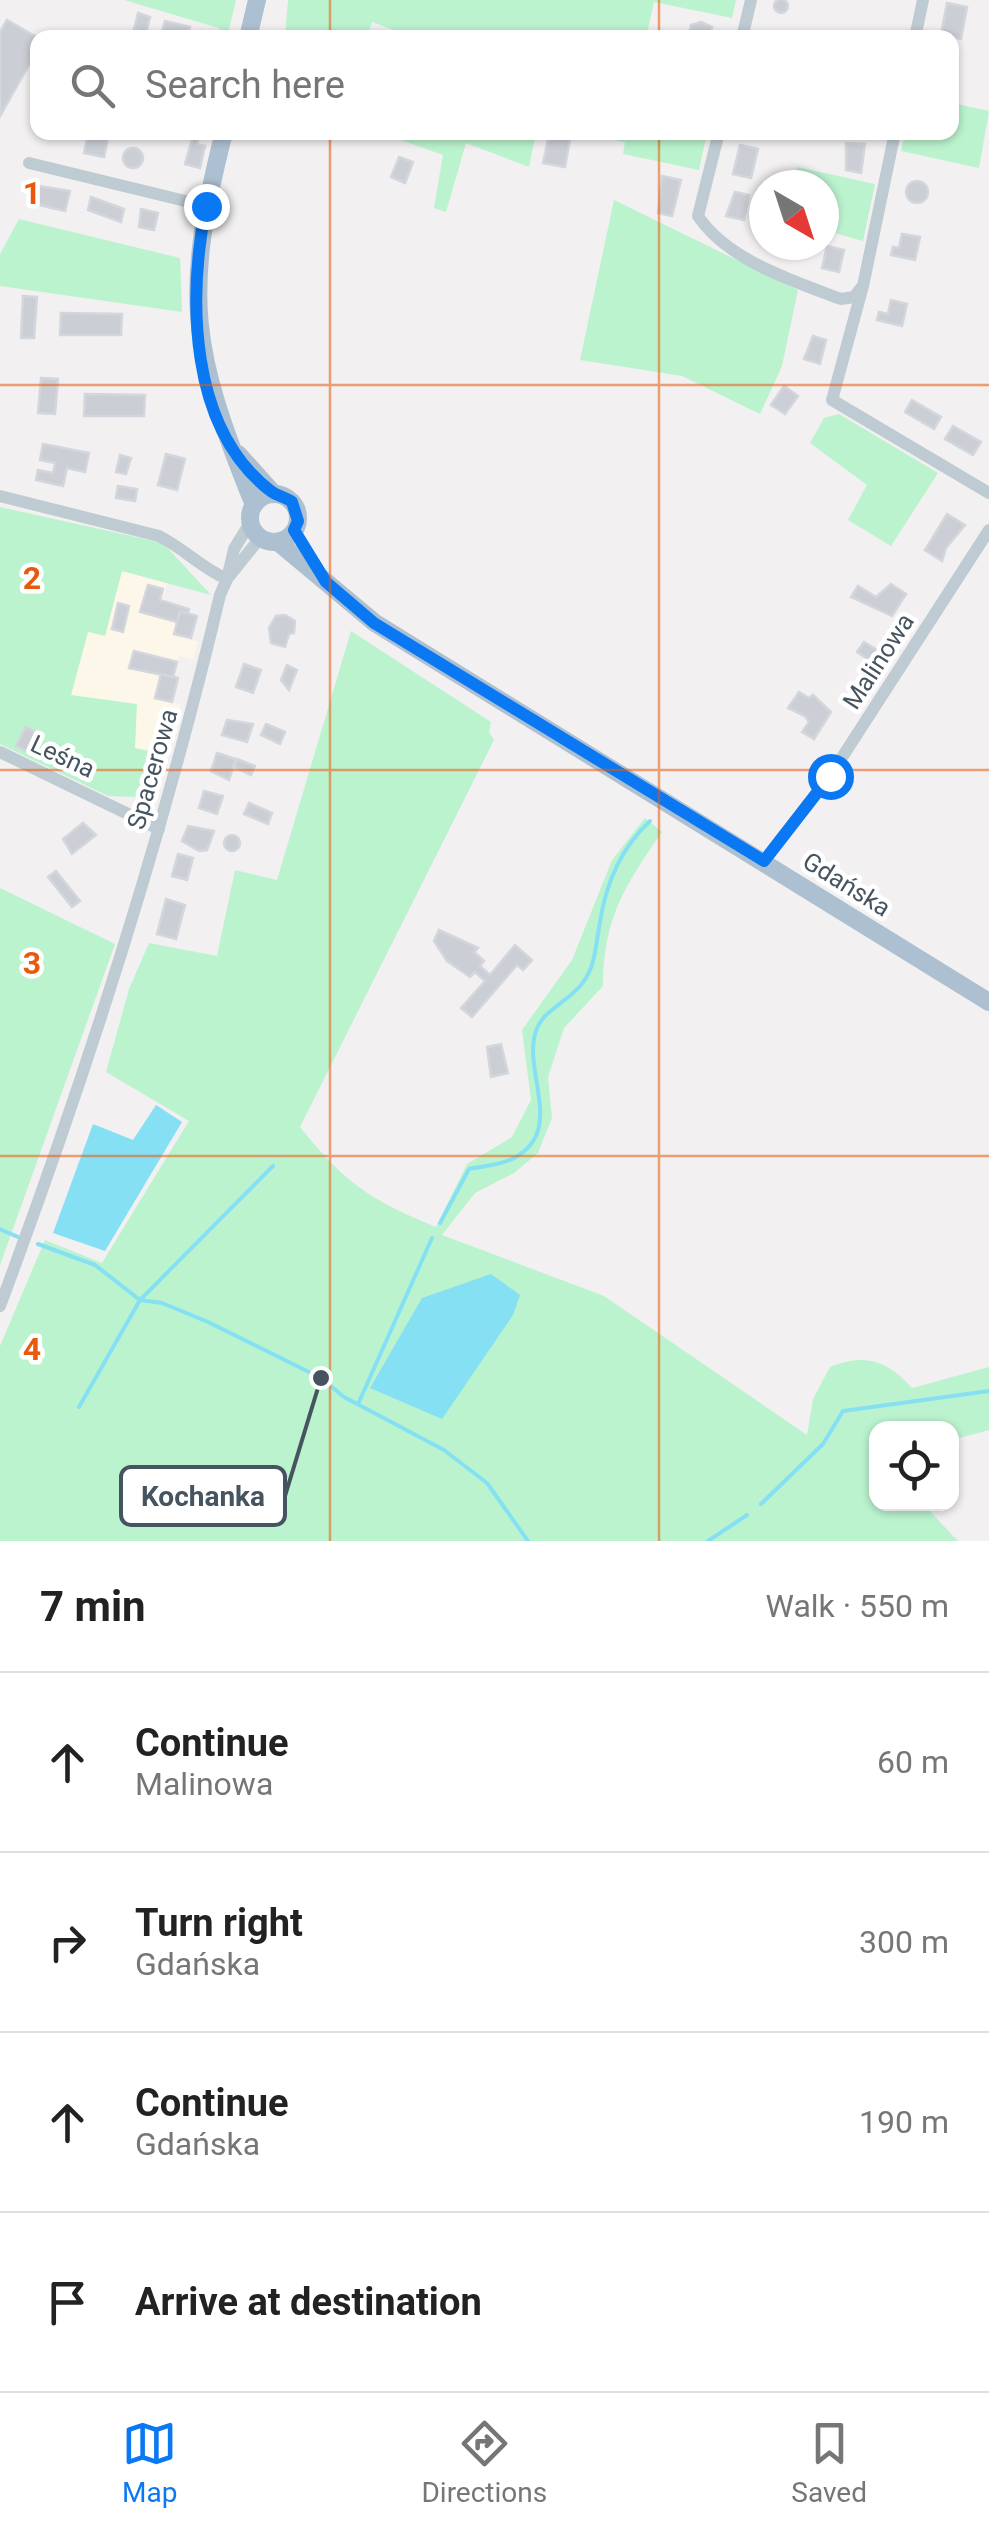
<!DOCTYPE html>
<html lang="en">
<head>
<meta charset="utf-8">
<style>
  body { margin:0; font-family:Roboto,sans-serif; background:#f2f2f2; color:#222 }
  .controls { position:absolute; right:30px; bottom:30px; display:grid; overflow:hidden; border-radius:20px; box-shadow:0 2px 8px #0004 }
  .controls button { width:90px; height:90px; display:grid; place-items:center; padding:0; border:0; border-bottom:2px solid #e0e0e0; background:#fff; color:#222; font:50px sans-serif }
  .compass { position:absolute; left:749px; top:170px; width:90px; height:90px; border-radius:50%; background:#fff; box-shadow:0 2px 8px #0004; rotate:141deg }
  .stop { position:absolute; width:30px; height:30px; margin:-22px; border:8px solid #0a78f2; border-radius:50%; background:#fff }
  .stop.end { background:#0a78f2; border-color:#fff; box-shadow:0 2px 10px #0008 }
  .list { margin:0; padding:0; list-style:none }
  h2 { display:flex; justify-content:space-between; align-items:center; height:130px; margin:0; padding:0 40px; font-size:42px }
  h2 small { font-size:32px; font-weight:400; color:#767676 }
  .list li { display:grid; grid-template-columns:65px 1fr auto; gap:30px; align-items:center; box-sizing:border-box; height:180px; padding:0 40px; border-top:2px solid #e0e0e0 }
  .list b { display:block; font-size:38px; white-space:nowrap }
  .list p { margin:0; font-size:32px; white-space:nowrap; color:#767676 }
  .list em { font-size:32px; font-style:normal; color:#767676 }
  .icon { flex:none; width:55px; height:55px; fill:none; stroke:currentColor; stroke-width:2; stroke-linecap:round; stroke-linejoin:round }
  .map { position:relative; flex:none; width:989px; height:1541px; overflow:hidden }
  .search { position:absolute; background:#fff; box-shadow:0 2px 8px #0004; left:30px; right:30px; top:30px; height:110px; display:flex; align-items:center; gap:25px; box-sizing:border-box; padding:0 35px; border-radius:20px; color:#767676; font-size:38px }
  .sheet { height:850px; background:#fff }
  nav { display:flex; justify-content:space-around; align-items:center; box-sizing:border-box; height:140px; border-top:2px solid #e0e0e0; background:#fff; font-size:28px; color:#767676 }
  nav a { display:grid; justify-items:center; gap:5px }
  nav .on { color:#0a78f2 }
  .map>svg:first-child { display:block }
</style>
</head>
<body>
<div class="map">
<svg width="989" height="1541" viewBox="0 0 989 1541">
  <rect width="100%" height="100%" fill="#f2f0f0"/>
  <path fill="#fdf7e9" d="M122,571L167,583L163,599L190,608L188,613L180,612L173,634L198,642L193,660L179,656L173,677L161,674L154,697L181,705L168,755L135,748L71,696L88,631L105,635Z"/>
  <g fill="#bbf3cf">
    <path d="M124,0H236L227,38L219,28Z"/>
    <path d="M288,0H736L732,18L654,2L646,38L413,37L372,22L367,37L285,36Z"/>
    <path d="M952,103L989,111L979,168L901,151L905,133L952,132Z"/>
    <path d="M381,133L536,132V133L529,167L466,143L446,212L434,208L443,155Z"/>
    <path d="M574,133H707L699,170L623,154L625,142Z"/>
    <path d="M797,167L875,184L863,241L824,230V185H793Z"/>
    <path d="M614,200L798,290L782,366L760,414L682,376L580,360Z"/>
    <path d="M19,219L180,258L182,312L0,286V254Z"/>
    <path d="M839,414L938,473L891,546L848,520L867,485L810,443L824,418Z"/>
    <path d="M0,507L163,543L211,595L122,571L105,636L88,632L71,695L137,704L135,748L158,753L137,797L108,796L0,744Z"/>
    <path d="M351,631L491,722L489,732L494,740L300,1127C344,1182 370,1200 436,1227L467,1164L512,1137L531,1100L522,1030L572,960L612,860L645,818L662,832C625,885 603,919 603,986L564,1028L548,1077L552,1118L538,1153L514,1173L475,1193L442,1235L604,1296L807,1435L813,1399L830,1367C865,1353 887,1360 912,1388L989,1367V1430L952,1440V1428H876V1504H923L958,1541H0V1346L45,1240L102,1263L189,1121L106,1072L129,989L149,943L217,956L235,870L277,880Z"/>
    <path d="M0,888L115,944L0,1265Z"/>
  </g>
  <g fill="#85e0f3">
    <path d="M156,1105L182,1122L105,1251L53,1233L93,1124L133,1140Z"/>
    <path d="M491,1274L520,1295L513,1315L442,1419L370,1388L422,1298Z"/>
  </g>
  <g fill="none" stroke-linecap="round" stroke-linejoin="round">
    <g stroke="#85e0f3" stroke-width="4">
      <path d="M440,1223L469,1169C483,1166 502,1165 514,1158C566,1130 522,1072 536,1031C543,1009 572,1000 584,981C596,964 596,942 600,922C606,883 621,848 650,821"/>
      <path d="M0,1229L18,1237"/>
      <path d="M38,1244L95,1265L140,1300L162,1303L208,1322L321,1378L344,1397L444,1450L487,1483L528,1541"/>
      <path d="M359,1402L432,1238"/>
      <path d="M79,1407L140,1300L273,1166"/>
      <path d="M761,1504L823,1444L843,1411L989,1391"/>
      <path d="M708,1541L747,1515"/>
    </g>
  </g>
  <g fill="#cbcfd5" stroke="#d3d6dc" stroke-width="2.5">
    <circle cx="781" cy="6" r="7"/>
    <path d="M947,3L967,7L961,39L941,35Z"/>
    <path d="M138,13L150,17L146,33L134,29Z"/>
    <path d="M7,20L38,38V49L0,116V32Z"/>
    <path d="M165,21L190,27L188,38H160Z"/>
    <path d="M701,22L712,27L709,38H688L691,25Z"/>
    <path d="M88,134L108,138L104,157L84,153Z"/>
    <path d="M549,135L570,139L565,167L543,163Z"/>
    <path d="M193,136L199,137L197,144L205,146L200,168L185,164Z"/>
    <path d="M846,143L865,144L861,173L846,170Z"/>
    <path d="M740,145L758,149L751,178L733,174Z"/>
    <circle cx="133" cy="158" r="10"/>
    <path d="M399,157L413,162L405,183L391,177Z"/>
    <path d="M662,176L681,180L672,216L658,213Z"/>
    <circle cx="917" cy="192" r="11"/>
    <path d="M39,186L70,191L65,211L35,204Z"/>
    <path d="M735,192L749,195L744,220L726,216Z"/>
    <path d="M91,197L124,209L121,222L88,210Z"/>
    <path d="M141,209L158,213L154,230L139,227Z"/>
    <path d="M902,234L920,237L915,260L891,255L893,247L899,248Z"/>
    <path d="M827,246L844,250L839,272L822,268Z"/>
    <path d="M23,296L37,297L34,338H21Z"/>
    <path d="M891,300L907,304L902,326L877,320L879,312L888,314Z"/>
    <path d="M61,313L122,314L121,335H60Z"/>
    <path d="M813,336L826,340L820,364L804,359Z"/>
    <path d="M41,378L58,379L55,414L38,413Z"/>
    <path d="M784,386L798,396L785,414L771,405Z"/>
    <path d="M85,394L145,395L144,416H84Z"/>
    <path d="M912,400L941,417L934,429L905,412Z"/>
    <path d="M953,426L981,442L973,455L945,439Z"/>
    <path d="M43,444L89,453L85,472L67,468L63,486L36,480L38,470L53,473L55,463L40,460Z"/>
    <path d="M166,454L185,459L177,490L158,485Z"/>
    <path d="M120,455L131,458L126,474L116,472Z"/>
    <path d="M118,486L137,489L135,501L116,498Z"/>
    <path d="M947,514L965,525L946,548L942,561L925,550Z"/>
    <path d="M891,584L906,594L892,616L851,597L858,586L876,597Z"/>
    <path d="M148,585L163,589L160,600L189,609L188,613L180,611L177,622L140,612Z"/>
    <path d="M118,603L129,606L123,632L112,629Z"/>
    <path d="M180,611L197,616L191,638L174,634Z"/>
    <path d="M285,615L295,621L294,633L289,634L285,647L271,643L269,628L276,616Z"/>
    <path d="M864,642L882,653L875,664L857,652Z"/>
    <path d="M134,651L177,662L173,677L129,668Z"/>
    <path d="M244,664L261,670L253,693L236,687Z"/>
    <path d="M287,665L297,670L289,690L281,680Z"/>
    <path d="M161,674L178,678L172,702L155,698Z"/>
    <path d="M799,692L809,698L813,695L831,712L814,739L802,732L809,722L805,716L788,708Z"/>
    <path d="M227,720L253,724L247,742L222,735Z"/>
    <path d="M266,724L285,732L280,744L261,735Z"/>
    <path d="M26,727L41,735L32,754L16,746Z"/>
    <path d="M217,753L236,759L229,780L211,771Z"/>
    <path d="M237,759L255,766L251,775L234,767Z"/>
    <path d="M204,791L223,796L217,814L199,808Z"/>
    <path d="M249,803L272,813L268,824L244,814Z"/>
    <path d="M83,823L96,835L72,854L63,839Z"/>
    <path d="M188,826L214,831L207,850L199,851L182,841Z"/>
    <circle cx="232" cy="843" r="8"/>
    <path d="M178,854L193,858L187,880L172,876Z"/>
    <path d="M56,871L80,901L72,907L48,877Z"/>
    <path d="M166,899L185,905L176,939L157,934Z"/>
    <path d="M439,930L478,948L474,952L484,961L480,966L490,975L515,945L532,960L523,970L517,965L472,1017L461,1008L485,981L475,972L470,977L447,961L434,941Z"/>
    <path d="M501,1044L508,1073L491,1077L487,1047Z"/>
  </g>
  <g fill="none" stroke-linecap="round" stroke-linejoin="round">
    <g stroke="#bfcbd3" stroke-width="12">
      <path d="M742,38L751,0"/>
      <path d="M915,38L923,0"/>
      <path d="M719,132L698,216C727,260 793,281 841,299L854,297L861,288"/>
      <path d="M895,132L863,286L832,400L989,493"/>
      <path d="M29,163L206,206"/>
      <path d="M0,496L159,536C185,549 201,568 227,579"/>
      <path d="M227,579L234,549L250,523"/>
      <path d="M0,752L159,829"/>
      <path d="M764,861L830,776L989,530"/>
      <path d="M0,1306C87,1073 163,836 220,595L227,579L260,538"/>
    </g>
    <g stroke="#adc0d1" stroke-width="18">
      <path d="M248,38L257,0"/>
      <path d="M224,132C182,298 191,349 254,505"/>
      <path d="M238,454L274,494"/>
      <circle cx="274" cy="518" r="24"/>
      <path d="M278,542L375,623L989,1002"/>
    </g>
  </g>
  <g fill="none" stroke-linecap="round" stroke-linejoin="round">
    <path stroke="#0a78f2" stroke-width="12" d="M206,206C188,298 188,429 272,492C278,496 285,497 292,502L298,521L294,530L326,582L374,623L764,861L830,776"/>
  </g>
  <path fill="none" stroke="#e8590c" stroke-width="2.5" stroke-opacity="0.55" d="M330,0V38M659,0V38M330,132V1541M659,132V1541M0,385H989M0,770H989M0,1156H989"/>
  <g text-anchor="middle" stroke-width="9" stroke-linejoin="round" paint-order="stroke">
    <g font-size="25" fill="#46545f" stroke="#fff">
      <text transform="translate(878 661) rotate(-57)" y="9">Malinowa</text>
      <text transform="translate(63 756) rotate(25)" y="9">Leśna</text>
      <text transform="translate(152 769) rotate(-74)" y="9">Spacerowa</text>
      <text transform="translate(847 884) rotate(32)" y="9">Gdańska</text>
    </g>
  </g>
  <g font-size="32" text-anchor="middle" font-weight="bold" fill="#e8590c" stroke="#fff" stroke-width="9" stroke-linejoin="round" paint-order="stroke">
    <text x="32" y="204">1</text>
    <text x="32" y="589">2</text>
    <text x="32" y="974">3</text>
    <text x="32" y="1360">4</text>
  </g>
  <path fill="none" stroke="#46545f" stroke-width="4" d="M321 1378L285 1496"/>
  <circle fill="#46545f" stroke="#fff" stroke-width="4" cx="321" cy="1378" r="10"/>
  <rect fill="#fff" stroke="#46545f" stroke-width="4" x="121" y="1467" width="164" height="58" rx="10"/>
  <g font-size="28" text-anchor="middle" font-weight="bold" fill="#46545f">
    <text x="203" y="1506">Kochanka</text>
  </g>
</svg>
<div class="controls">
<button><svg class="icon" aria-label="locate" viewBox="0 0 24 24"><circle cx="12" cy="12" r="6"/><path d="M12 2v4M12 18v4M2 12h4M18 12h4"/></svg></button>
</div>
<svg class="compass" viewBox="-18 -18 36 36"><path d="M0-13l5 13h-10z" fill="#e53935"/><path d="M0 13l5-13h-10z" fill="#767676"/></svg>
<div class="stop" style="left:830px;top:776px"></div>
<div class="stop end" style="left:206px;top:206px"></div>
<div class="search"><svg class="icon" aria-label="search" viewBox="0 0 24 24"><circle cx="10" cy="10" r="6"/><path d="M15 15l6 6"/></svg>Search here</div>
</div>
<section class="sheet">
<h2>7 min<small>Walk · 550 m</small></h2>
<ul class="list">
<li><svg class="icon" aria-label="ahead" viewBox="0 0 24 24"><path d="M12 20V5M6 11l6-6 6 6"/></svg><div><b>Continue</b><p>Malinowa</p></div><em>60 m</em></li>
<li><svg class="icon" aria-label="right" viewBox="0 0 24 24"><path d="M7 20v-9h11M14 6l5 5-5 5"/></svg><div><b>Turn right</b><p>Gdańska</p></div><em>300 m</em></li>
<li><svg class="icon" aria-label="ahead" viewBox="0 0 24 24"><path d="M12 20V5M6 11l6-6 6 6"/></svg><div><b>Continue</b><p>Gdańska</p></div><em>190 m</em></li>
<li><svg class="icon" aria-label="arrive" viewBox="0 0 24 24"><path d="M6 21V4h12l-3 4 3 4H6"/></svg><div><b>Arrive at destination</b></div></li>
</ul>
</section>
<nav>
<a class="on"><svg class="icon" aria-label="map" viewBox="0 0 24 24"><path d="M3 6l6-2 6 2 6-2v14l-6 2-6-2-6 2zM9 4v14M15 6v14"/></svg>Map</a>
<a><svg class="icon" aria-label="directions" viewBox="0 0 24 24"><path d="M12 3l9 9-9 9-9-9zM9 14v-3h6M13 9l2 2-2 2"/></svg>Directions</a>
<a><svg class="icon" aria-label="saved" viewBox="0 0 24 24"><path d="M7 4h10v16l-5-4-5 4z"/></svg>Saved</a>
</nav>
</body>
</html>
